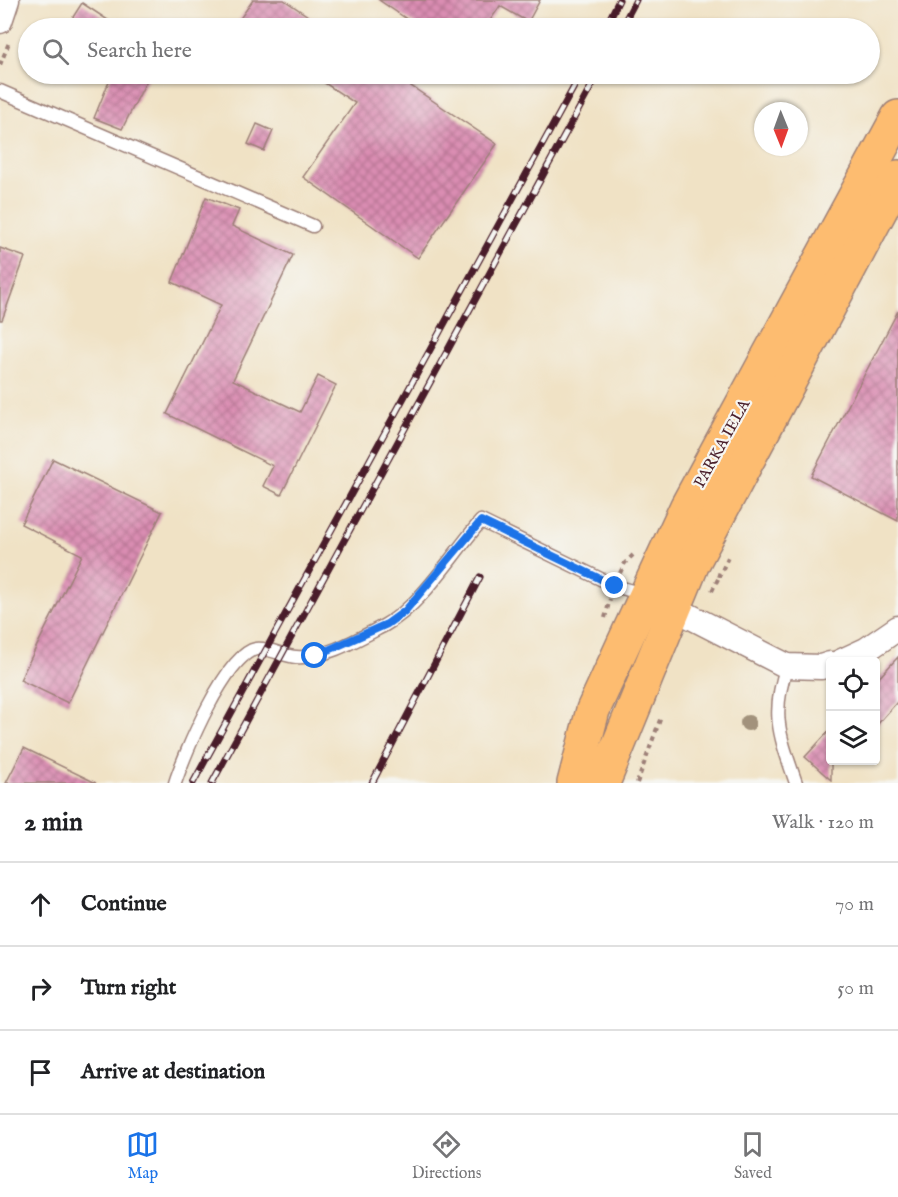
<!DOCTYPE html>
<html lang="en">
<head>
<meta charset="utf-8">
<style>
  body { margin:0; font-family:"IM FELL English",serif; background:#f6f6f6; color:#202124 }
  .controls { position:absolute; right:18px; bottom:18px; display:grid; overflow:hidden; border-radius:6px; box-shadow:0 2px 4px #0004 }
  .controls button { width:54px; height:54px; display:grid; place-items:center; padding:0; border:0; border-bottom:2px solid #e0e0e0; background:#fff; color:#202124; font:30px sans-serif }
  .compass { position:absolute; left:754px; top:102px; width:54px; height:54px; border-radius:50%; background:#fff; box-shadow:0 2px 4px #0004; rotate:179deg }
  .stop { position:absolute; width:18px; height:18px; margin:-14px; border:4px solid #1a73e8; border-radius:50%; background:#fff }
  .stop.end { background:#1a73e8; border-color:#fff; box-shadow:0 2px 6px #0008 }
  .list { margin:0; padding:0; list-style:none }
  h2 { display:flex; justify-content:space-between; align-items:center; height:78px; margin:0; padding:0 24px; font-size:26px }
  h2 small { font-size:20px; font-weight:400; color:#757577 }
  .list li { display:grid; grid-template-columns:39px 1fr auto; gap:18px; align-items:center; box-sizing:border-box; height:84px; padding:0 24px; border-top:2px solid #e0e0e0 }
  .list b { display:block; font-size:22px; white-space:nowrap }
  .list em { font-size:20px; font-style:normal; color:#757577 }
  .icon { flex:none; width:33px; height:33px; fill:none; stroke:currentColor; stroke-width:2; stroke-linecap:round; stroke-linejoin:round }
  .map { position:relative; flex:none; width:898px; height:783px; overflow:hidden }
  .search { position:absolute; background:#fff; box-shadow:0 2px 4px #0004; left:18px; right:18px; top:18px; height:66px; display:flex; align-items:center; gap:15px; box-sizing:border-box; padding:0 21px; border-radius:33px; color:#757577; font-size:22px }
  .sheet { height:330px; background:#fff }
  nav { display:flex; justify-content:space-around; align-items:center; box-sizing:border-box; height:84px; border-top:2px solid #e0e0e0; background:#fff; font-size:16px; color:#757577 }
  nav a { display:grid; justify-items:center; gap:3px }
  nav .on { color:#1a73e8 }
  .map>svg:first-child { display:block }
</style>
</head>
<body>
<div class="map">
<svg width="898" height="783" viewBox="0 0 898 783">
  <defs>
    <pattern id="building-cross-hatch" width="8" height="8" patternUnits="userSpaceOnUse" patternTransform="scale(1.5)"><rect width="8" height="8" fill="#da8db2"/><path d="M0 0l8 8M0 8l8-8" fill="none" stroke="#b37391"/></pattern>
  </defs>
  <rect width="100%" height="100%" fill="#f6f6f2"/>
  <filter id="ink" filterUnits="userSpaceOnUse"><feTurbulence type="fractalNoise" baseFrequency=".0167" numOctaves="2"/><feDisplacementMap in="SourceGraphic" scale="12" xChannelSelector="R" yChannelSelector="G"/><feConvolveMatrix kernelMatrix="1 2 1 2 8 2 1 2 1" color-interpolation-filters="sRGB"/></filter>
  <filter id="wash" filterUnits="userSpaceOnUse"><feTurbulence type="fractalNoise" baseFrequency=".008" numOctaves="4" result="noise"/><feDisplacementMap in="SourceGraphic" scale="24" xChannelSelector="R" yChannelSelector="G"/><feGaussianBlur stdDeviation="1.35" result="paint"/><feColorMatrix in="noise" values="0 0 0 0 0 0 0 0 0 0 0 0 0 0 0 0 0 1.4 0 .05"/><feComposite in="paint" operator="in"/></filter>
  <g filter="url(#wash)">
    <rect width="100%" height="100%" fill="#f0e2c5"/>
    <g id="blocks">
      <g fill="url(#building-cross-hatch)">
        <path d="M253,0H284L326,28H246L237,23Z"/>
        <path d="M379,0H540L528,22L500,6L485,28H420Z"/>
        <path d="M82,3L120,28H66Z"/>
        <path d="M112,74H150L122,129L94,118Z"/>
        <path d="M311,74H393L497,144L418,258L303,177L355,103Z"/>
        <path d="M257,124L273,131L264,151L248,144Z"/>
        <path d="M206,197L239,210L232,226L293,255L233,380L300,412L318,376L336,385L281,495L263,486L273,466L167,414L221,305L172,282Z"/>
        <path d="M0,248L25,257L2,320H0Z"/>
        <path d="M898,311V521L811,476Z"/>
        <path d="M53,459L162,512L68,703L20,680L82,555L21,524Z"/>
        <path d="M898,657V701L876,726V681Z"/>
        <path d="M831,729V780L805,757Z"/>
        <path d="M24,748L96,783H6Z"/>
      </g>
    </g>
  </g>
  <g filter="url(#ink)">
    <use href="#blocks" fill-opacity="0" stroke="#9d8078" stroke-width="1.5"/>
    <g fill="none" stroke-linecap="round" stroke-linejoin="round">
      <g stroke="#9d8078" stroke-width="15">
        <g id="lane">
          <path d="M0,91L313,226"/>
          <path d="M787,666C770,715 780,736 796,783"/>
          <path d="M175,783C184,755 226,654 256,649C268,647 283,656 296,657C325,659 360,638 385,625C422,605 453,553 481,521L615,586L646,595"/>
        </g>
      </g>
      <g stroke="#9d8078" stroke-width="27">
        <g id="street">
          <path d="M0,21L7,0"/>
          <path d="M660,601L787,666L821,667L830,664"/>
          <path d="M840,662L866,650L898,628"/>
        </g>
      </g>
      <g stroke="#9d8078" stroke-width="36">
        <g id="highway">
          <path d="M574,783L593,710L687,506L898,117"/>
          <path d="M603,783L693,563L898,177"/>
        </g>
      </g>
      <g stroke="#9d8078" stroke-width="4" stroke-dasharray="4.5 4.5" stroke-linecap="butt">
        <path d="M0,65L10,40"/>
        <path d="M620,573L625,563L635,553"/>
        <path d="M717,574L720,575L729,555"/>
        <path d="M712,591L720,575"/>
        <path d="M605,618L610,599"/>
        <path d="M637,783L661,717"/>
      </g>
      <use href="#lane" stroke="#fff" stroke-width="12"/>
      <use href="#street" stroke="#fff" stroke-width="24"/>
      <use href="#highway" stroke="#fdbc70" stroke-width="33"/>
      <g stroke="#4a1f2b" stroke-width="7">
        <g id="rail">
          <path d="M605,28L619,0"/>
          <path d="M621,28L636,0"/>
          <path d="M193,783L581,74"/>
          <path d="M212,783L598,74"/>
          <path d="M372,783L480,577"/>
        </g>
      </g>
      <use href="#rail" stroke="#f6f6f2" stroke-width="4.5" stroke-dasharray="14" stroke-linecap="butt"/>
    </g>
    <circle fill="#a2927c" cx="748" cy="723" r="8"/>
  </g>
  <g fill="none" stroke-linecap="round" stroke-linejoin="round" filter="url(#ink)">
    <path stroke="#1a73e8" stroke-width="8" d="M315,656L387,624L405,611L481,521L615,586"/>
  </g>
  <g text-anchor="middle" stroke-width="4.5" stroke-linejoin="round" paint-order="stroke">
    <g font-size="16" fill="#4a1f2b" stroke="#f6f6f2">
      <text transform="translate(721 443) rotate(-61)" y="6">PARKA IELA</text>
    </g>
  </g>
</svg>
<div class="controls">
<button><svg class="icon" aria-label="locate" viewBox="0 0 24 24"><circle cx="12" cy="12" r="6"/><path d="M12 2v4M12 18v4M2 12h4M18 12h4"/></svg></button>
<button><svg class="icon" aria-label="layers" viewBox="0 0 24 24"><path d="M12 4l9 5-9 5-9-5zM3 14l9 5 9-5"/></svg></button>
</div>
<svg class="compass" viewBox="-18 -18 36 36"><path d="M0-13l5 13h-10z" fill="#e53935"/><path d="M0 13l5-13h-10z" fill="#757577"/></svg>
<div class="stop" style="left:315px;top:656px"></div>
<div class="stop end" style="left:615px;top:586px"></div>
<div class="search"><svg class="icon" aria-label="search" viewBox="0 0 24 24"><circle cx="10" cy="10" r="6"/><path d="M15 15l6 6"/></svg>Search here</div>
</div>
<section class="sheet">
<h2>2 min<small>Walk · 120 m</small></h2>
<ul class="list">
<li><svg class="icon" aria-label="ahead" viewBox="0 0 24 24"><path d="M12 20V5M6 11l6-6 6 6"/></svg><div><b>Continue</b></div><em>70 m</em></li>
<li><svg class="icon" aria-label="right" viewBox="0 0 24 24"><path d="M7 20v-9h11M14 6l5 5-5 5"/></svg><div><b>Turn right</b></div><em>50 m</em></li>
<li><svg class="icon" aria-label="arrive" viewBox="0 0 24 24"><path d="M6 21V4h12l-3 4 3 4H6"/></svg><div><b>Arrive at destination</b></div></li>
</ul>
</section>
<nav>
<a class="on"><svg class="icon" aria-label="map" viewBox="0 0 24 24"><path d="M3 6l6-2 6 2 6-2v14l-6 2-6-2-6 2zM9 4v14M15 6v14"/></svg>Map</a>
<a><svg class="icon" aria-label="directions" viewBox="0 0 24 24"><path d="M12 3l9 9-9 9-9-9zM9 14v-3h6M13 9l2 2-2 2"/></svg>Directions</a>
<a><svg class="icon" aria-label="saved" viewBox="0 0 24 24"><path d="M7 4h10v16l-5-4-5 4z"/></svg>Saved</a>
</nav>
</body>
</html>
